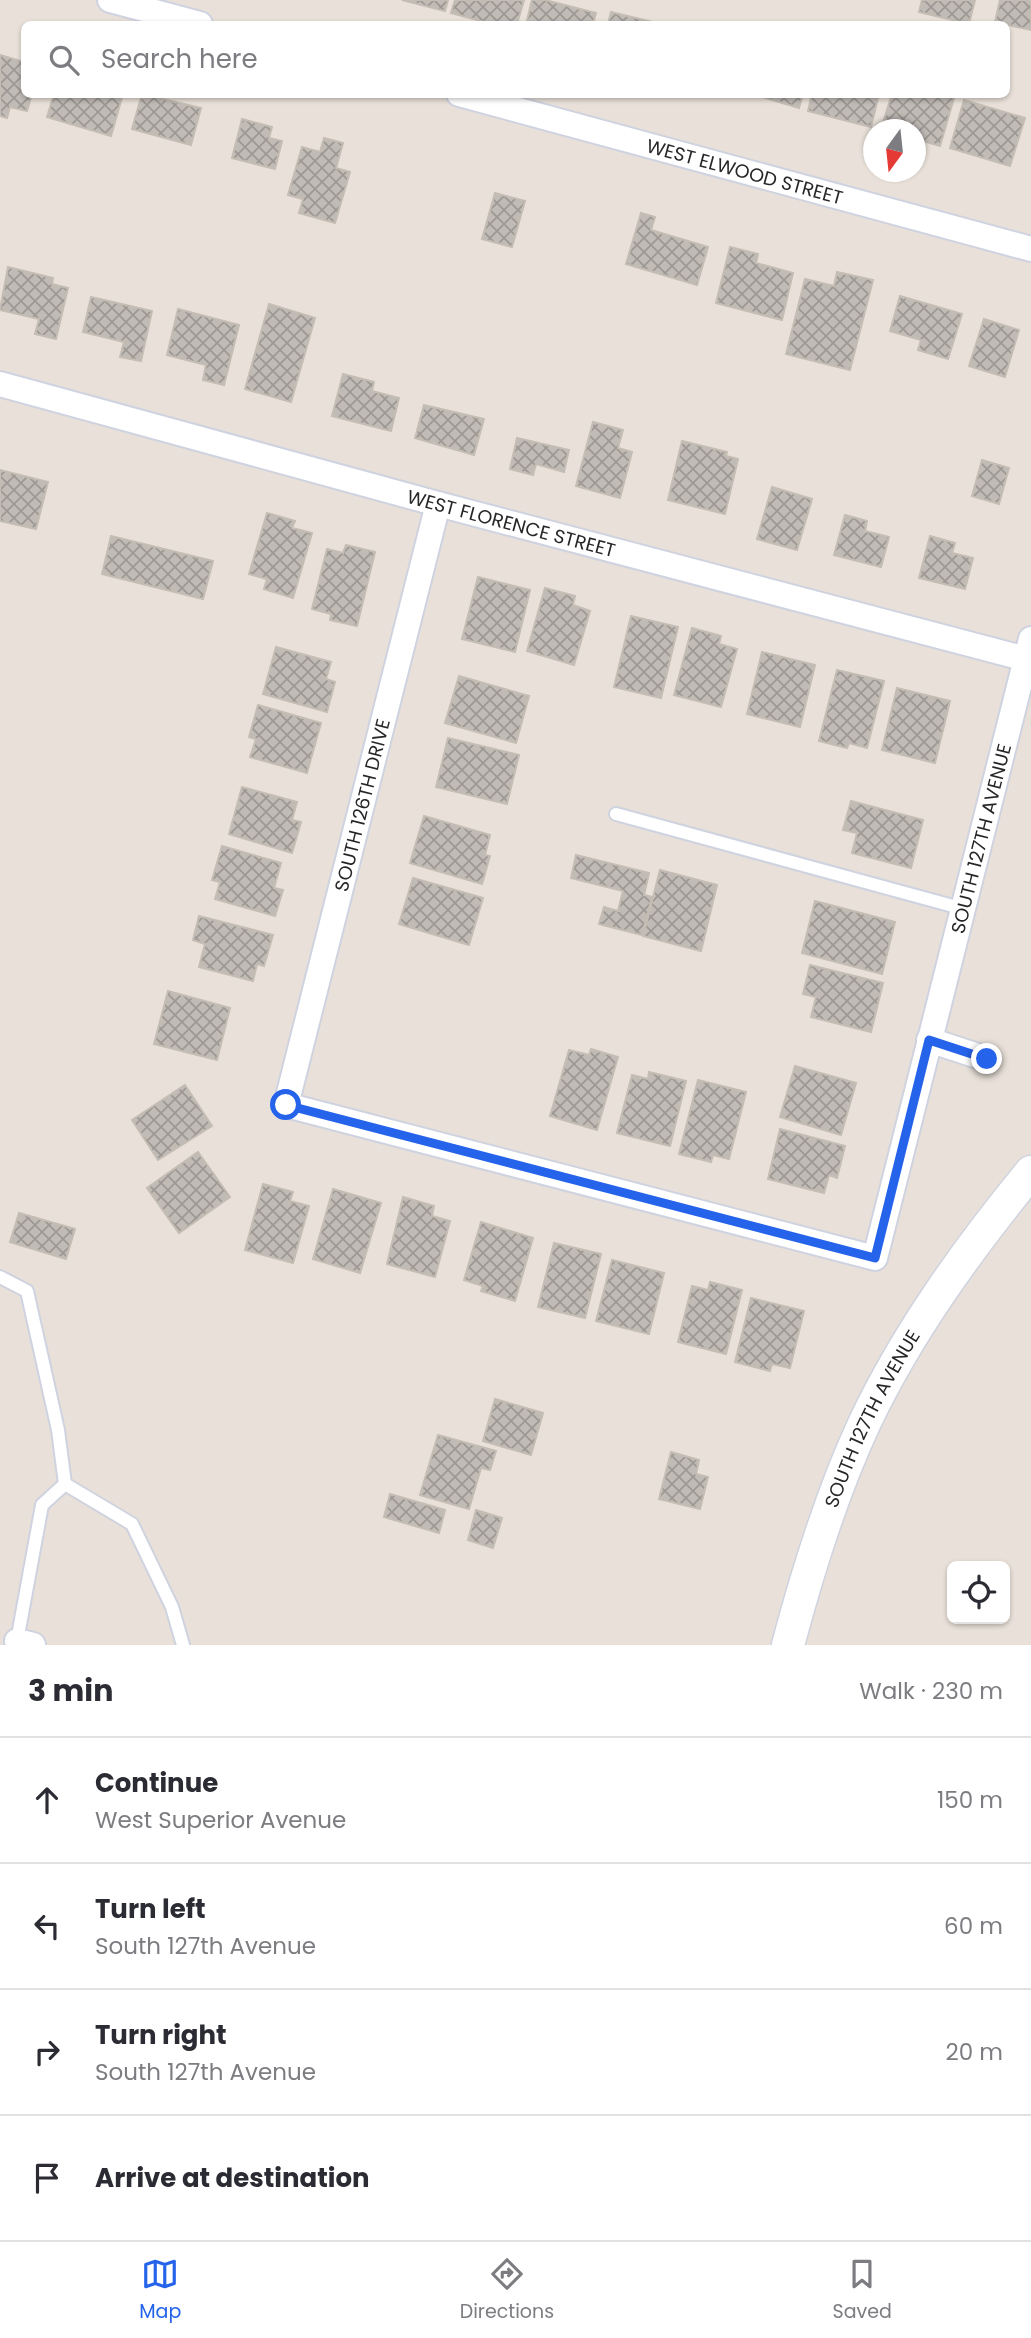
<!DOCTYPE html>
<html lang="en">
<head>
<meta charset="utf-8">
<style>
  body { margin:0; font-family:Poppins,sans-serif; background:#f2f2f3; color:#2b2b33 }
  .controls { position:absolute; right:21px; bottom:21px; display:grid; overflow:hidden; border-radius:10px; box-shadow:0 2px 5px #0004 }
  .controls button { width:63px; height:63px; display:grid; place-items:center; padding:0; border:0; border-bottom:2px solid #e1e1e2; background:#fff; color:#2b2b33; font:35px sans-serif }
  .compass { position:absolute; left:863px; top:119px; width:63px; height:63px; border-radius:50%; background:#fff; box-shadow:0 2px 5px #0004; rotate:195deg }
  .stop { position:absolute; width:21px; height:21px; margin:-16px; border:5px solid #2563eb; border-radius:50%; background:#fff }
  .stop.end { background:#2563eb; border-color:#fff; box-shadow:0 2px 7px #0008 }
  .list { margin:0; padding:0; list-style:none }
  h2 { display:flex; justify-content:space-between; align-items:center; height:91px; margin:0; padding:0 28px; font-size:30px }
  h2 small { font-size:23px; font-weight:400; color:#7c7c81 }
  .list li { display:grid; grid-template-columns:46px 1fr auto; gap:21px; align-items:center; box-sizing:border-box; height:126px; padding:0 28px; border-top:2px solid #e1e1e2 }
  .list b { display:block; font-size:26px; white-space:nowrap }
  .list p { margin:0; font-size:23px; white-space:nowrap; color:#7c7c81 }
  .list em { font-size:23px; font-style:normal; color:#7c7c81 }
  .icon { flex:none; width:38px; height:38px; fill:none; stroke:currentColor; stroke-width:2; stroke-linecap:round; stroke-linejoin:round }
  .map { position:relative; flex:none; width:1031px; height:1645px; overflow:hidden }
  .search { position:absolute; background:#fff; box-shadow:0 2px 5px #0004; left:21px; right:21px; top:21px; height:77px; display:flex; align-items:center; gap:18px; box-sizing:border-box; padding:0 24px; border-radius:10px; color:#7c7c81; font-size:26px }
  .sheet { height:595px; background:#fff }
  nav { display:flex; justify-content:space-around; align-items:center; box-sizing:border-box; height:98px; border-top:2px solid #e1e1e2; background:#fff; font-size:19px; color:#7c7c81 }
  nav a { display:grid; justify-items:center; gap:4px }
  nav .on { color:#2563eb }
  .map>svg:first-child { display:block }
</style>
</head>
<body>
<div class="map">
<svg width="1031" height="1645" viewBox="0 0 1031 1645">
  <defs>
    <pattern id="building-cross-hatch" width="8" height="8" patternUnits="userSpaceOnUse" patternTransform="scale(1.75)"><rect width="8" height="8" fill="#c1bbb6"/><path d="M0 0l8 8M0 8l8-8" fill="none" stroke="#9d9894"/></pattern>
  </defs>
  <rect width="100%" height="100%" fill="#e9e1d9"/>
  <g fill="url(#building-cross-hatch)" stroke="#c4bdb4" stroke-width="2">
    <path d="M402,0H448L445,11Z"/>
    <path d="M455,0H524L517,24H492L451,13Z"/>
    <path d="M532,0H545L596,13L593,24H526Z"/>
    <path d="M922,0H975L969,24L919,12Z"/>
    <path d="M1000,0H1031V30L995,22Z"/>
    <path d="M611,12L661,24H608Z"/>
    <path d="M0,55L24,62V94H32L27,111L10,107L7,118L0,116Z"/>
    <path d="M54,94H123L111,136L47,117Z"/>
    <path d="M142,94L201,108L191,145L132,129Z"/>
    <path d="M752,94H803L799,108Z"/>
    <path d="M812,94H879L871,127L808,111Z"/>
    <path d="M892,94H942L954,98L940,146L916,139V130L881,129Z"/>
    <path d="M964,100L1025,118L1010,166L950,148Z"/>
    <path d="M242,119L272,127L269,138L282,141L275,169L232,158Z"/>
    <path d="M324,138L343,143L336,168L350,172L335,223L299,213L303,199L288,195L302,147L320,152Z"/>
    <path d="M495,193L525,201L512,247L482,239Z"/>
    <path d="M641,213L655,217L651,230L708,247L697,285L626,264Z"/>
    <path d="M730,247L758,254L756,263L793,273L782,320L716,303Z"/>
    <path d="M8,267L53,278L52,284L68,288L56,339L35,334L39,319L0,310Z"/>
    <path d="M837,272L873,280L850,370L786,354L805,279L834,286Z"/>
    <path d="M900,296L962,314L948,359L918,350L921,340L890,331Z"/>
    <path d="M91,297L152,311L141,361L120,357L124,342L83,332Z"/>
    <path d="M269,304L315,318L291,402L245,389Z"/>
    <path d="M178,309L239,325L224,385L203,380L206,365L167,355Z"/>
    <path d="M984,319L1019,330L1005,377L969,366Z"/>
    <path d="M343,374L374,382L372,391L399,398L391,431L332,416Z"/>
    <path d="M424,405L484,419L474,455L415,438Z"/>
    <path d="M593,422L623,430L618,448L632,452L620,498L576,486Z"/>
    <path d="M517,438L569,450L564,472L536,464L533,475L510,469Z"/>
    <path d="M682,441L727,452L726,456L738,459L725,514L668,500Z"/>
    <path d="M982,460L1009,468L999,504L972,496Z"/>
    <path d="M0,470L48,482L36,529L0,521Z"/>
    <path d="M772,487L812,499L797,550L757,539Z"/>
    <path d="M267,513L295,521L292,528L312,533L293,598L264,589L267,579L249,574Z"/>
    <path d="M845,515L867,521L865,531L889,537L881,567L834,555Z"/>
    <path d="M111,536L213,561L203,599L102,574Z"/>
    <path d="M930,536L955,543L952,553L973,558L965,589L919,578Z"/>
    <path d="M346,545L375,552L357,626L330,620L331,614L312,609L327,549L343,553Z"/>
    <path d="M478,577L530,590L515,652L462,639Z"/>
    <path d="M545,588L575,596L573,605L590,611L574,665L527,651Z"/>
    <path d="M631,616L678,627L661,698L614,687Z"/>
    <path d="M692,628L721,636L719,644L737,649L721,707L674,695Z"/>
    <path d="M276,647L331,662L326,679L335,682L327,712L263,694Z"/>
    <path d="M762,652L815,665L800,727L747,714Z"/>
    <path d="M837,670L884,681L867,748L849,743L847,748L819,741Z"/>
    <path d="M459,676L529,696L516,743L445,723Z"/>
    <path d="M897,688L950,701L935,763L882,750Z"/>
    <path d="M258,705L321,723L307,773L250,757L256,739L249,737Z"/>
    <path d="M448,738L519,755L507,804L436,787Z"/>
    <path d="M242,787L297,802L292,820L301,822L292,853L229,834Z"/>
    <path d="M851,801L923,820L911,868L852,853L857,833L843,830Z"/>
    <path d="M424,816L490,835L485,855L490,856L482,884L410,863Z"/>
    <path d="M222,846L281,863L274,888L283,890L275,916L215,899L220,882L212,880Z"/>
    <path d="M576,855L649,873L644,895L652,897L642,935L599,924L604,907L618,911L623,891L571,878Z"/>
    <path d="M660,870L717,885L701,951L643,936Z"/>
    <path d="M413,878L483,898L469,945L399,924Z"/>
    <path d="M815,901L895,922L882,974L802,953Z"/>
    <path d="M199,916L273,935L264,966L257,964L253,981L199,967L205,944L193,940Z"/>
    <path d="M810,965L883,983L871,1032L811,1017L816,997L803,994Z"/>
    <path d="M168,991L230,1008L217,1060L154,1044Z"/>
    <path d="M591,1049L618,1057L597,1130L550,1116L569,1050L589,1055Z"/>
    <path d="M795,1066L856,1083L841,1135L780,1117Z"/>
    <path d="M649,1072L686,1081L670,1146L617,1133L632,1075L648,1079Z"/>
    <path d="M698,1080L746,1092L729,1159L713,1155L711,1162L679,1154Z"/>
    <path d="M185,1085L212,1126L158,1160L132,1120Z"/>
    <path d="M780,1129L845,1146L837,1178L829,1175L824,1193L768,1179Z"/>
    <path d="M198,1152L230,1197L179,1233L147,1188Z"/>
    <path d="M263,1184L293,1192L290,1201L309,1206L293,1263L245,1250Z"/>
    <path d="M333,1189L381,1203L360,1273L313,1259Z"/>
    <path d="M403,1197L434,1206L432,1216L450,1221L435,1277L387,1264Z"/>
    <path d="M19,1213L75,1229L66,1259L10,1242Z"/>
    <path d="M481,1222L533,1238L515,1301L481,1291L483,1286L464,1280Z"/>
    <path d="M554,1243L601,1254L585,1318L538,1307Z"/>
    <path d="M612,1260L664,1273L649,1334L596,1321Z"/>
    <path d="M710,1282L742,1290L726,1354L678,1342L692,1286L708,1290Z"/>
    <path d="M751,1298L804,1311L790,1368L772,1364L770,1371L735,1362Z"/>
    <path d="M495,1399L543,1413L531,1455L483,1441Z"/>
    <path d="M438,1435L496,1451L490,1470L481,1468L469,1509L420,1495Z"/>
    <path d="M671,1452L699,1460L696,1474L708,1477L700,1509L659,1499Z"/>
    <path d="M390,1494L445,1510L439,1533L384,1517Z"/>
    <path d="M476,1510L502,1518L493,1548L468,1540Z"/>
  </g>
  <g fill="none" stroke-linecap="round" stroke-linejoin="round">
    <g stroke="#cfd3df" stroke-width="16">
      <g id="service">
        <path d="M616,814L964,909"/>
        <path d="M0,1277L27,1291L58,1430L65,1484"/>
        <path d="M17,1641L42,1505L65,1484L132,1524L172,1607L183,1645"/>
      </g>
    </g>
    <g stroke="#cfd3df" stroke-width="28">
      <g id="minor">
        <path d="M110,0L200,24"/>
        <path id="s1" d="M459,94L1031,249"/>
        <path id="s2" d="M0,384L438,504L1026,659"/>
        <path id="s3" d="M438,504L286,1105L875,1258L1031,639"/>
        <path d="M929,1040L987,1059"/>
        <path d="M17,1641L33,1645"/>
      </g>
    </g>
    <g stroke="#cfd3df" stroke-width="35">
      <g id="tertiary">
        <path id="s4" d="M788,1645C808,1570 831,1495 864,1424C907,1333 967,1250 1031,1172"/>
      </g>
    </g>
    <use href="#service" stroke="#fff" stroke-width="12"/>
    <use href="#minor" stroke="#fff" stroke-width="24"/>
    <use href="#tertiary" stroke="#fff" stroke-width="32"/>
  </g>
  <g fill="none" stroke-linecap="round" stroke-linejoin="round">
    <path stroke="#2563eb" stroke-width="9" d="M286,1105L875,1258L929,1040L987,1059"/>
  </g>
  <g text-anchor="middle" stroke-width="6" stroke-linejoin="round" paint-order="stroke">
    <g font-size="19" fill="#272727" stroke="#fff">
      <text dy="7" stroke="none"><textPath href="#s1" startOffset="296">WEST ELWOOD STREET</textPath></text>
      <text dy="7" stroke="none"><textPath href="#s2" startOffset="530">WEST FLORENCE STREET</textPath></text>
      <text transform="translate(362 805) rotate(-76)" y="7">SOUTH 126TH DRIVE</text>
      <text dy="7" stroke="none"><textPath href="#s3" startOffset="1661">SOUTH 127TH AVENUE</textPath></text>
      <text dy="7" stroke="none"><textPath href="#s4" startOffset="242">SOUTH 127TH AVENUE</textPath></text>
    </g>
  </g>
</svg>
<div class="controls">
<button><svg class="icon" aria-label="locate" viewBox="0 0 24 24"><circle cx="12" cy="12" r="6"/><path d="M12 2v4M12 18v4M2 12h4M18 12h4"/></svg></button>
</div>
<svg class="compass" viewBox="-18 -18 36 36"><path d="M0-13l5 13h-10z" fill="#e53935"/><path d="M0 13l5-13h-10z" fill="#7c7c81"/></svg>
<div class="stop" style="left:286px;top:1105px"></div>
<div class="stop end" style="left:987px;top:1059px"></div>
<div class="search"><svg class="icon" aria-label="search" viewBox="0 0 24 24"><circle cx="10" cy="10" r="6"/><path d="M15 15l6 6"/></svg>Search here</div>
</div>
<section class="sheet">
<h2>3 min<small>Walk · 230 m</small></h2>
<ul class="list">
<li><svg class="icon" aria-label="ahead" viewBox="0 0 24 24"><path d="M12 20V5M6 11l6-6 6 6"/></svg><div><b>Continue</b><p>West Superior Avenue</p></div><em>150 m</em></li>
<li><svg class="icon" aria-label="left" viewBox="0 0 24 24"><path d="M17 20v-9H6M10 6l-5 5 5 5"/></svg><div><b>Turn left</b><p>South 127th Avenue</p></div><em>60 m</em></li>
<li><svg class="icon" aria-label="right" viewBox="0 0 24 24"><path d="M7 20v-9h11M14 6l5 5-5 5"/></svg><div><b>Turn right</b><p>South 127th Avenue</p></div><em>20 m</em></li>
<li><svg class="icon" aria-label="arrive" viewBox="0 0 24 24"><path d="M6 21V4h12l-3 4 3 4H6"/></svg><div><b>Arrive at destination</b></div></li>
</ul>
</section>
<nav>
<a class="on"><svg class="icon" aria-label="map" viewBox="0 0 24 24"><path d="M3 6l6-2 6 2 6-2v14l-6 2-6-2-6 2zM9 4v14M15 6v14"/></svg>Map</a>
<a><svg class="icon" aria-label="directions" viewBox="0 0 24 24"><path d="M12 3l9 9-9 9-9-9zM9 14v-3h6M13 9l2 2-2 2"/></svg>Directions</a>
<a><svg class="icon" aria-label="saved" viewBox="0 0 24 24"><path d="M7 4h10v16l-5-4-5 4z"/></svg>Saved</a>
</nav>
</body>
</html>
